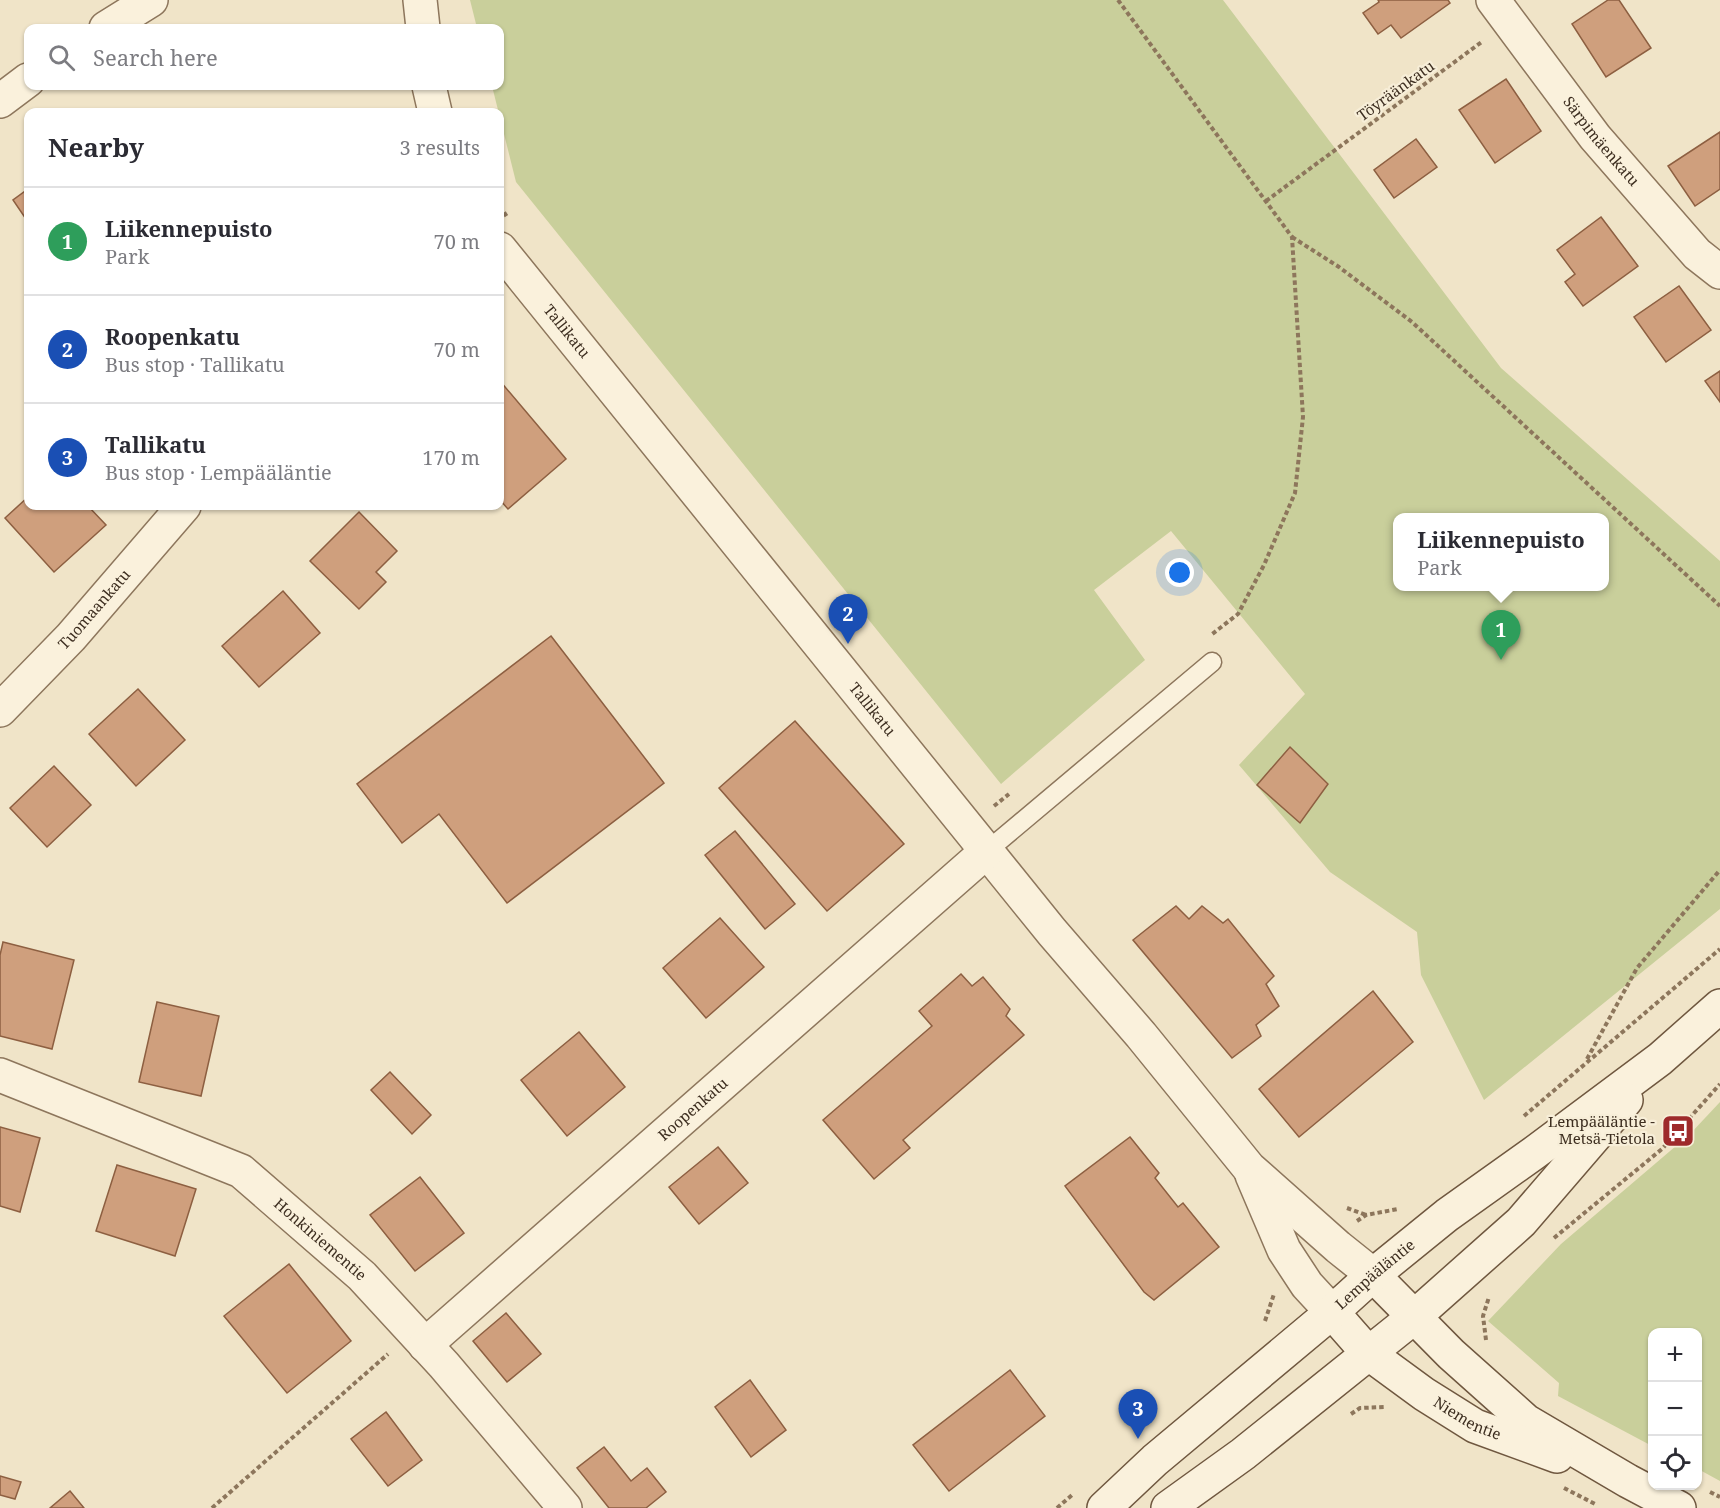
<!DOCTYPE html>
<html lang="en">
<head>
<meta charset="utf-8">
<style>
  body { margin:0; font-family:"Noto Serif",serif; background:#f2f2f3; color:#2b2b33 }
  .controls { position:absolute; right:18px; bottom:18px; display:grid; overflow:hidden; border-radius:12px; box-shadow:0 2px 4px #0004 }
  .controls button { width:54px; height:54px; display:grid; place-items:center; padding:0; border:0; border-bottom:2px solid #e1e1e2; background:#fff; color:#2b2b33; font:30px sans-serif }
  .you { position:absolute; left:1180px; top:573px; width:21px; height:21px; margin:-15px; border:4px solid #fff; border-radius:50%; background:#1a73e8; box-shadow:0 0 0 9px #1a73e833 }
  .badge { display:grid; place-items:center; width:39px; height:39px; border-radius:50%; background:#9e2a2b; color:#fff; font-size:20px; font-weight:700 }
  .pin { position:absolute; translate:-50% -50px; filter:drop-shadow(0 2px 3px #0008) }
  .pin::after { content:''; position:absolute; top:32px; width:21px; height:18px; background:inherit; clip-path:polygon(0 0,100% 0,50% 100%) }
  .popup { position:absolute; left:1393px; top:513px; width:216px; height:78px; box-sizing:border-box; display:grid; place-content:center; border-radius:12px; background:#fff; filter:drop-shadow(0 2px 4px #0005); font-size:20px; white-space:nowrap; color:#7c7c81 }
  .popup b { font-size:22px; color:#2b2b33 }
  .popup::after { content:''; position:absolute; left:50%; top:100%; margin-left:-12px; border:12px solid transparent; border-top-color:#fff }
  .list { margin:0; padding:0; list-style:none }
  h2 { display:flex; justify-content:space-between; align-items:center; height:78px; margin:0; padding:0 24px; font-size:26px }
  h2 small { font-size:20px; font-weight:400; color:#7c7c81 }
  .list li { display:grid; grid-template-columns:39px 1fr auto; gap:18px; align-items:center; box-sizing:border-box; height:108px; padding:0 24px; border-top:2px solid #e1e1e2 }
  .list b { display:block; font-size:22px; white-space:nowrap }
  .list p { margin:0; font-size:20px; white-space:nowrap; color:#7c7c81 }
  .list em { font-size:20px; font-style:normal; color:#7c7c81 }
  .icon { flex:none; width:33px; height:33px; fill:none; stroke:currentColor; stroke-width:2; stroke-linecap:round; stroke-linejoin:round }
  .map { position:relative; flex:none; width:1720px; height:1508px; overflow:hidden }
  .search { position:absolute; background:#fff; box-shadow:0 2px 4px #0004; left:24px; top:24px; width:480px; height:66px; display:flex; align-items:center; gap:15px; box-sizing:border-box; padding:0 21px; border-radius:12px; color:#7c7c81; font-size:22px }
  .panel { position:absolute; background:#fff; box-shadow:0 2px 4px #0004; left:24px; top:108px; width:480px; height:402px; border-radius:12px }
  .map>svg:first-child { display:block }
</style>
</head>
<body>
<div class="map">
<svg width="1720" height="1508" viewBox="0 0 1720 1508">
  <rect width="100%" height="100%" fill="#f0e4c8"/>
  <g fill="#c9cf9b" fill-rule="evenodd">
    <path d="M470,0H1223L1501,368L1720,561V909L1484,1100L1421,975L1417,932L1330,872L1239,765L1305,694L1171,531L1094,590L1145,660L1001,784L516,182L492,86H500V28H477ZM1398,518H1604V586H1398Z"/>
    <path d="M1720,1102V1481L1698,1469V1332H1652V1446L1558,1396L1559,1383L1488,1321L1561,1244L1690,1134Z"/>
  </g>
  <g fill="#cf9f7d" stroke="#8d5f41" stroke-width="1.5">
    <path d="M1378,0H1448L1450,3L1401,38L1391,25L1378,34L1363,13L1379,2Z"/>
    <path d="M1608,0H1619L1651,48L1606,77L1572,24Z"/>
    <path d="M1506,79L1541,131L1495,163L1459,110Z"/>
    <path d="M1720,132V189L1695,206L1668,166Z"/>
    <path d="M1416,139L1437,167L1394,198L1374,170Z"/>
    <path d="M28,189V222L13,200Z"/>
    <path d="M1601,217L1638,266L1583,306L1565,282L1575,274L1557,250Z"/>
    <path d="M1679,286L1711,330L1666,362L1634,317Z"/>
    <path d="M1720,371V402L1705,381Z"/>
    <path d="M500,381L566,459L508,509L500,500Z"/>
    <path d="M28,497V506H88L106,525L54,572L5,518Z"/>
    <path d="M359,512L397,551L376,572L386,582L359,609L310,561Z"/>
    <path d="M283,591L320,633L259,687L222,646Z"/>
    <path d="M551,636L664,783L507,903L439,814L402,843L357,784Z"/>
    <path d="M138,689L185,740L136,786L89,734Z"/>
    <path d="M795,721L904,844L827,911L719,788Z"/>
    <path d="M1290,747L1328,784L1300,823L1257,785Z"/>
    <path d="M54,766L91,805L47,847L10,808Z"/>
    <path d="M735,831L795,904L765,929L705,855Z"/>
    <path d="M1176,906L1189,919L1202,906L1223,923L1228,919L1274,976L1266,984L1279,1006L1256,1025L1261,1036L1232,1058L1133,940Z"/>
    <path d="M720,918L764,967L706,1018L663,968Z"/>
    <path d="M3,942L74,960L52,1049L0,1036V955Z"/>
    <path d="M961,974L972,986L983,977L1010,1009L1006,1016L1024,1035L903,1140L910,1148L874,1179L823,1120L932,1026L919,1011Z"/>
    <path d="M1373,991L1413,1042L1299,1137L1259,1089Z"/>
    <path d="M157,1002L219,1016L201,1096L139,1082Z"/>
    <path d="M579,1032L625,1087L567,1136L521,1080Z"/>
    <path d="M390,1072L431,1115L412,1134L371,1090Z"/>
    <path d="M0,1127L40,1138L20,1212L0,1206Z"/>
    <path d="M1130,1137L1159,1173L1155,1178L1178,1207L1183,1203L1219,1247L1154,1300L1144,1292L1065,1186Z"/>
    <path d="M718,1147L748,1183L699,1224L669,1187Z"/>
    <path d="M117,1165L196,1189L175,1256L96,1231Z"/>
    <path d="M420,1177L464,1233L415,1271L370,1215Z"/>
    <path d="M289,1264L351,1341L287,1393L224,1316Z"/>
    <path d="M506,1313L541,1354L507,1382L473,1341Z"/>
    <path d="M1010,1370L1045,1416L949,1491L913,1445Z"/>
    <path d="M750,1380L786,1430L751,1457L715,1407Z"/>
    <path d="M386,1412L422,1460L388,1486L351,1439Z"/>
    <path d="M604,1447L631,1481L647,1468L666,1492L646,1508H609L577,1468Z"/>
    <path d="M0,1476L21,1482L15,1499L0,1495Z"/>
    <path d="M70,1491L84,1508H50Z"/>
  </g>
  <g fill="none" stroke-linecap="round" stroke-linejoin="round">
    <g stroke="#8d765c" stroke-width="21">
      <path id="service" d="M987,851L1212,662"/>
    </g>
    <g stroke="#8d765c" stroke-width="36">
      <g id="minor">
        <path d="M420,0L423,28"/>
        <path id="s1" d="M1493,0L1595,137L1697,254L1720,272"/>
        <path d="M106,28L151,0"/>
        <path d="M429,86L435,112"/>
        <path d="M0,101L28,80"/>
        <path id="s2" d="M500,249L1052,932L1141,1035L1249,1168L1338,1247L1373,1275"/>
        <path id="s3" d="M0,710L71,637L184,506"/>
        <path id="s4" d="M0,1075L241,1171L362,1276L444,1365L565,1508"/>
        <path d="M1252,1175L1284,1250L1307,1285L1332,1312"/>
        <path id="s5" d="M425,1345L987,851"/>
      </g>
    </g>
    <g stroke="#6f573f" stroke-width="36">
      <g id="secondary">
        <path d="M1373,1275L1451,1354L1526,1421L1628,1481L1679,1508"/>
        <path id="s6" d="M1332,1312L1368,1353L1424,1394L1475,1426L1557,1456"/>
        <path id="s7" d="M1104,1508L1155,1460L1332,1312L1373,1275L1447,1215L1534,1153L1660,1059L1720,1006"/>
        <path d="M1168,1508L1243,1454L1414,1317L1521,1222L1626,1100"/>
      </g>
    </g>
    <g stroke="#8d765c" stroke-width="4" stroke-dasharray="4.5 3" stroke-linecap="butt">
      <path d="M1118,0L1292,237L1303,417L1295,493L1264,565L1238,614L1211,635"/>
      <path d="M1266,201L1483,41"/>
      <path d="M500,206L507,217"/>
      <path d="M1292,237L1339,267L1412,322L1720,606"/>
      <path d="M994,806L1009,794"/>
      <path d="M1587,1059L1637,968L1720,870"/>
      <path d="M1524,1116L1720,949"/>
      <path d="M1347,1208L1366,1215"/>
      <path d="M1357,1221L1366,1215L1398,1209"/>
      <path d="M1554,1238L1662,1149L1720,1084"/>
      <path d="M1265,1321L1274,1294"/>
      <path d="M1486,1340L1483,1316L1489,1297"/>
      <path d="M1351,1414L1360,1408L1384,1407"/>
      <path d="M1564,1488L1597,1505"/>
      <path d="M1710,1492L1720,1497"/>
      <path d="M212,1508L388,1354"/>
      <path d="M1057,1508L1072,1495"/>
    </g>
    <use href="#service" stroke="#faf1dc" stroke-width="18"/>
    <use href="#minor" stroke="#faf1dc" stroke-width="33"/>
    <use href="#secondary" stroke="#faf1dc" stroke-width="33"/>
  </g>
  <defs>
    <g id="bus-square" transform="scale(1.725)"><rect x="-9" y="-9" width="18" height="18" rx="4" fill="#9e2a2b" stroke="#f7eed8"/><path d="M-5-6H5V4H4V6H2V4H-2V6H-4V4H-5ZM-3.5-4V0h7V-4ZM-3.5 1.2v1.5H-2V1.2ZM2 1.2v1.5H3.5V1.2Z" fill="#fff"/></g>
  </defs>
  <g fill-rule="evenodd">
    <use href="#bus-square" x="1678" y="1131"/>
  </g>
  <g text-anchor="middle" stroke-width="4.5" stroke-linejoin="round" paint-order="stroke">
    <g font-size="15" fill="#3d2e20" stroke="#f7eed8">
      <text transform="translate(1396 91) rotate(-36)" y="5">Töyräänkatu</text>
      <text dy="5" stroke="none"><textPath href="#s1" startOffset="178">Särpimäenkatu</textPath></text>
      <text dy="5" stroke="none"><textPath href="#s2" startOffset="106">Tallikatu</textPath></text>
      <text dy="5" stroke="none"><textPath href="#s3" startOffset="138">Tuomaankatu</textPath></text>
      <text dy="5" stroke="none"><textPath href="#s2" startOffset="592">Tallikatu</textPath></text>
      <text dy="5" stroke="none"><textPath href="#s5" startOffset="357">Roopenkatu</textPath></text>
      <text dy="5" stroke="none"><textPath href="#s4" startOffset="364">Honkiniementie</textPath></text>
      <text dy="5" stroke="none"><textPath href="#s7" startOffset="358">Lempääläntie</textPath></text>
      <text dy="5" stroke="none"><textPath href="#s6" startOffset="174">Niementie</textPath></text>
    </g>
    <g font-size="15" fill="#3d2e20" stroke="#f7eed8" text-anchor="end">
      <text x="1655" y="1127">Lempääläntie -<tspan x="1655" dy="17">Metsä-Tietola</tspan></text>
    </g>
  </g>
</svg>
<div class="controls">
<button>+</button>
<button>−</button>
<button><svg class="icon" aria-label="locate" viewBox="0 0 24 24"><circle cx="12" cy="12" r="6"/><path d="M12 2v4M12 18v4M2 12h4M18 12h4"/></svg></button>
</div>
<div class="you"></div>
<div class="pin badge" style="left:1501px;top:660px;background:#2e9e5b">1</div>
<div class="popup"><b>Liikennepuisto</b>Park</div>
<div class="pin badge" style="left:848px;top:644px;background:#1a4fb4">2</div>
<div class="pin badge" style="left:1138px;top:1439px;background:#1a4fb4">3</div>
<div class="search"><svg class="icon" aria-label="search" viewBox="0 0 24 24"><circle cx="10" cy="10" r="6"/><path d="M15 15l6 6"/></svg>Search here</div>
<section class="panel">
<h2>Nearby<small>3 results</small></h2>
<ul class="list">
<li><span class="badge" style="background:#2e9e5b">1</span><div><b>Liikennepuisto</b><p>Park</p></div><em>70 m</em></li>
<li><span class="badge" style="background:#1a4fb4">2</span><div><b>Roopenkatu</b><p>Bus stop · Tallikatu</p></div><em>70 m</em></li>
<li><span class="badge" style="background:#1a4fb4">3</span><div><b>Tallikatu</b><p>Bus stop · Lempääläntie</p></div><em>170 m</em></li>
</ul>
</section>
</div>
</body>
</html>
